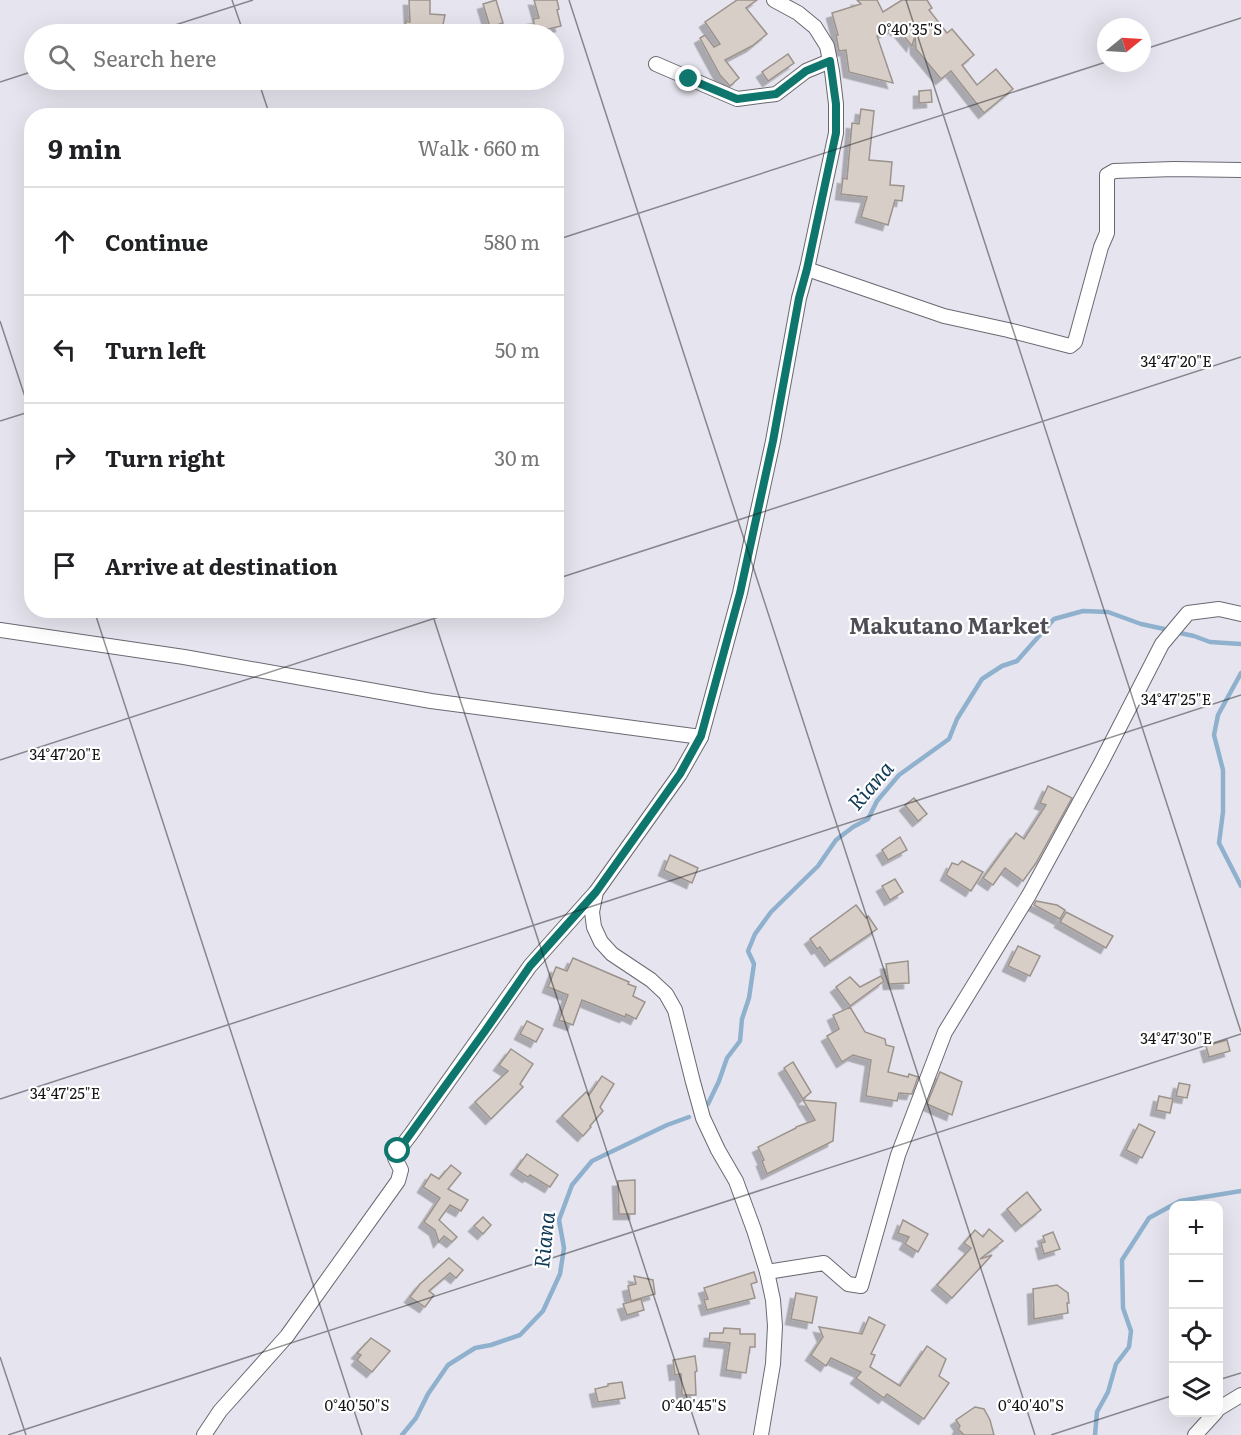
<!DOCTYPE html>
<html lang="en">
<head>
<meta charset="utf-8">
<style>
  body { margin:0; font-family:Literata,serif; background:#f6f6f6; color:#202124 }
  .controls { position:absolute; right:18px; bottom:18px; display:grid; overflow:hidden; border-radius:12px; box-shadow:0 6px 24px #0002 }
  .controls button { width:54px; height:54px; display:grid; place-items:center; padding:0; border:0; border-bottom:2px solid #e0e0e0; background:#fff; color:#202124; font:30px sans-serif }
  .compass { position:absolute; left:1097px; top:18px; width:54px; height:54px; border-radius:50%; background:#fff; box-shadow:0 6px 24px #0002; rotate:72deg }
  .stop { position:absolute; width:18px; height:18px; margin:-14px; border:4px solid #0f766e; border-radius:50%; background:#fff }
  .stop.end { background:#0f766e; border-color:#fff; box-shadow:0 2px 6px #0008 }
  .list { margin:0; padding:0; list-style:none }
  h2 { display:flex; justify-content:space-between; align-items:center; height:78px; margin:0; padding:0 24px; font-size:26px }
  h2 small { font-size:20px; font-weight:400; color:#757577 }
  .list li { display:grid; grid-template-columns:39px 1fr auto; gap:18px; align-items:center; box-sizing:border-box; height:108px; padding:0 24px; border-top:2px solid #e0e0e0 }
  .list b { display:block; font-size:22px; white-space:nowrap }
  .list em { font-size:20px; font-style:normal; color:#757577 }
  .icon { flex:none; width:33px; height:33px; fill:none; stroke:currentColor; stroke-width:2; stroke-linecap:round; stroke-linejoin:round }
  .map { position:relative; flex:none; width:1241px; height:1435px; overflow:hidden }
  .search { position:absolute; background:#fff; box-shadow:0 6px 24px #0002; left:24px; top:24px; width:540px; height:66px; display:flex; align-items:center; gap:15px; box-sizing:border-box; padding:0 21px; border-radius:33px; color:#757577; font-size:22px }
  .panel { position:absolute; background:#fff; box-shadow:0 6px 24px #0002; left:24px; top:108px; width:540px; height:510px; border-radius:24px }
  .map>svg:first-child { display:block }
</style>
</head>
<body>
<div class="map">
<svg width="1241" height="1435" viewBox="0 0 1241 1435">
  <defs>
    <filter id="shadow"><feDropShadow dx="-5.5" dy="5.5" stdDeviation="0" flood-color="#0004"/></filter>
  </defs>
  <rect width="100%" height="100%" fill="#e6e5ef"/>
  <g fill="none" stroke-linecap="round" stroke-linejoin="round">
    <g stroke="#8fb1cd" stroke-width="4.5">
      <path d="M1175,632L1194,636L1210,642L1241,644"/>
      <path d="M1241,673L1218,715L1214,735L1223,770V812L1219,843L1241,886"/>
      <path d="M708,1104L719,1081L727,1058L740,1041L742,1019L749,998L754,964L748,951L755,934L771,912L818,866L836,840L853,827L868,819L877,801L899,775L949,739L957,719L982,679L1002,666L1017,661L1054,619L1083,611L1108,612L1141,624L1169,630"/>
      <path d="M402,1435L416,1418L428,1394L448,1365L475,1348L491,1345L520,1335L543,1311L560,1274L564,1248L559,1220L572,1185L592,1161L667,1125L689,1117"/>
      <path d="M1095,1435L1097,1412L1108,1392L1116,1364L1129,1347L1131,1331L1123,1308L1122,1260L1149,1218L1180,1201L1241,1191"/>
    </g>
  </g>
  <g fill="#d7cec7" stroke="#9b938c" stroke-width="1.5" filter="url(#shadow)">
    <path d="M409,0H430V14L445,15L441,34H405L406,21L410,22Z"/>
    <path d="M496,0L503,23L490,27L483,4Z"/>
    <path d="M534,0H557L559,9L557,10L561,26L536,32L533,19L539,18Z"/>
    <path d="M737,0H757L746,8L767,34L752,46L725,60L739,78L730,86L720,75L700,38L705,35L714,47L720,44L705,22Z"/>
    <path d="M857,0H877L883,12L902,0H927L932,8L929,10L947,33L952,29L974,55L962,65L977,85L996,69L1013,89L984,113L951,71L941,79L916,49L915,36L912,46L898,29L896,30L895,27L877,36L893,83L849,72L846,50L839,51L836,35H838L832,13L861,4Z"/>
    <path d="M788,54L794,63L768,81L762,72Z"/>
    <path d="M931,90L932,102L919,103V91Z"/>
    <path d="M861,109L874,111L869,160L892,162L890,185L904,186L902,201L895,200L888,225L861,217L867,197L841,194L843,178L847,179L852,123L859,124Z"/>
    <path d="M1048,786L1072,798L1036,863L1023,881L1005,868L993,885L983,878L1016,833L1024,839L1046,805L1040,803Z"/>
    <path d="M914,798L927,814L918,821L905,805Z"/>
    <path d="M900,837L907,850L888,860L882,850Z"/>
    <path d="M670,855L698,868L692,883L664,870Z"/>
    <path d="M962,861L983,872L971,891L946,875L952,863L958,865Z"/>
    <path d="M895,879L903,892L890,900L882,886Z"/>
    <path d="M1036,901L1057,905L1065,910L1060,919L1034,905Z"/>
    <path d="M856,905L866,918L868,916L877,929L830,961L820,947L817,949L810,939Z"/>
    <path d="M1066,912L1113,936L1106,948L1060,922Z"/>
    <path d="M1018,946L1040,956L1030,976L1008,966Z"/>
    <path d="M573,958L629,982L628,984L636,987L633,996L645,1002L636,1019L626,1014L625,1017L582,1000L573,1025L559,1020L568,995L548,987L556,967L567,971Z"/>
    <path d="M908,961L909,983L889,984L886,964Z"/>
    <path d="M881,976L884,981L850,1006L836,987L850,977L860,987Z"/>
    <path d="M850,1007L865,1032L885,1039L886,1045L894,1047L888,1072L908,1077L909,1074L918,1077L912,1094L899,1093L897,1101L866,1096L871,1060L853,1055L842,1062L827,1036L839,1029L833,1015Z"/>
    <path d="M527,1021L543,1029L536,1042L520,1034Z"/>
    <path d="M1227,1040L1230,1051L1209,1057L1206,1046Z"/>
    <path d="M511,1049L533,1064L520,1084L523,1087L491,1119L475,1102L508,1071L499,1065Z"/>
    <path d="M793,1062L811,1092L803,1099L784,1068Z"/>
    <path d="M940,1072L962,1082L952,1115L927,1104Z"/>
    <path d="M602,1076L614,1084L600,1107L603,1111L590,1126L591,1127L583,1136L562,1116L586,1092L589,1095Z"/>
    <path d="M1179,1083L1190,1085L1187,1098L1176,1096Z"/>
    <path d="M1159,1096L1173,1099L1170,1113L1156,1110Z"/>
    <path d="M803,1100L836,1103L833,1141L767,1174L762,1161L764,1160L758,1147L796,1128V1127L815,1120Z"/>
    <path d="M1139,1124L1155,1132L1142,1158L1126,1150Z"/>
    <path d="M527,1154L558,1175L550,1187L530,1175L528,1177L516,1169Z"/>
    <path d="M451,1165L461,1173L448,1189L468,1200L461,1211L450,1205L439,1220L457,1237L452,1242L444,1236L439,1242L435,1230L424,1222L440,1198L423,1187L431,1174L439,1179Z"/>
    <path d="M635,1180V1214H619L618,1181Z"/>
    <path d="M1027,1192L1041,1210L1021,1226L1007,1209Z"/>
    <path d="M483,1217L491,1225L483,1234L474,1226Z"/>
    <path d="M903,1220L928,1234L918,1252L905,1244L909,1237L898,1233Z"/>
    <path d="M989,1229L1003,1241L980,1259L992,1255L952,1298L937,1285L971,1248L964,1243L975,1230L983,1237Z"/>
    <path d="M1053,1232L1060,1249L1044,1254L1041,1243L1045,1242L1043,1236Z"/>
    <path d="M449,1258L463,1270L456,1278L450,1273L429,1291L434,1295L425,1307L410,1297L420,1284Z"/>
    <path d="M754,1272L757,1282L751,1284L755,1298L707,1310L704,1300L708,1299L704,1288Z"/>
    <path d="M634,1276L653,1280L655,1294L631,1301L628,1286L636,1284Z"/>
    <path d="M1057,1285L1068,1293L1069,1303H1067L1068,1313L1034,1319L1033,1289Z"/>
    <path d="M796,1293L817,1297L812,1323L791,1319Z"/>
    <path d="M641,1299L644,1310L627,1315L623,1304Z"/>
    <path d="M869,1317L885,1325L871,1354L875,1355L870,1367L900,1386L927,1346L946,1359L939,1376L949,1383L924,1419L887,1394L884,1398L856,1378L861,1372L831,1358L826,1366L811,1355L823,1337L819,1327L862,1334Z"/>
    <path d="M724,1328L740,1329V1334H755V1347H750L746,1373L726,1370L730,1343L709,1341L710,1333H723Z"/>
    <path d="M371,1338L390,1351L372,1372L357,1360L361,1355L357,1353Z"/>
    <path d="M695,1356L697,1371L695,1372L696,1395H682L681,1374L675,1375L673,1360Z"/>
    <path d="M622,1382L625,1398L598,1402L595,1389L608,1386V1384Z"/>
    <path d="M975,1407L984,1409L990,1420L994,1435H964L958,1429L960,1426L956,1420Z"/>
  </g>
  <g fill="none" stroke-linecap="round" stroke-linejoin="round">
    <g stroke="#6a6972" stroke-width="16">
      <g id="minor">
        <path d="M656,64L737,99L776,94L806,71L830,61"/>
        <path d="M807,269L944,316L1008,330L1070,346L1075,342L1101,247L1107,233V175L1114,171L1174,169L1241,170"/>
        <path d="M0,630L184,657L431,701L701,737"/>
        <path d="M767,1272L824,1263L848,1284L861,1286L898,1155L945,1032L1029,895L1101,763L1162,644L1188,613L1219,609L1241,614"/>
        <path d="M1218,1409L1241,1395"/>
        <path d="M204,1435L220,1411L287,1336L398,1181L401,1170L395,1158L398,1151L411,1134L530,966L595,893"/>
        <path d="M761,1435L773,1364L775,1326L773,1300L767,1272L754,1230L736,1181L718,1150L703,1118L693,1082L675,1010L666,994L651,980L612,954L601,942L594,927L592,912L596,892L680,774L701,737L740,593L773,441L799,298L807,269L836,133V104L832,71L827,46L815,27L798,13L774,0"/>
        <path d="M1195,1435L1216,1412"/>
      </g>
    </g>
    <use href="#minor" stroke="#fff" stroke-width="14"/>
  </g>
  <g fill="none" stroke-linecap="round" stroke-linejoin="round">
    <path stroke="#0f766e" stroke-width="8" d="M398,1151L485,1031L530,966L596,892L680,774L701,736L740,593L773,441L799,298L807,269L836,133V104L830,61L806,71L776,94L737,99L689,79"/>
  </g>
  <path fill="none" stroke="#151518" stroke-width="1.5" stroke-opacity="0.45" d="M232,0L244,34M569,0L1035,1435M906,0L1241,1032M147,34L253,0M1142,50L1241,18M258,80L270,116M0,82L34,71M556,240L1106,62M0,321L32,418M0,421L32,411M556,579L1241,357M94,610L362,1435M431,610L699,1435M0,760L460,610M0,1099L1241,695M0,1357L26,1435M1218,1380L1241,1373M8,1435L1241,1034M1051,1435L1174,1395"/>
  <g text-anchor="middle" stroke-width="4.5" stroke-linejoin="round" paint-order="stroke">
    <g font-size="21" font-style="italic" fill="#103956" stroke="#fff">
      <text transform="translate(871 786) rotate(-49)" y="7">Riana</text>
      <text transform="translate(545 1240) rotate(-84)" y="7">Riana</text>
    </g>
    <g font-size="22" font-weight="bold" fill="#4e4e56" stroke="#fff">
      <text x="949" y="634">Makutano Market</text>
    </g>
  </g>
  <g font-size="15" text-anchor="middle" fill="#151518" stroke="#fff" stroke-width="4.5" stroke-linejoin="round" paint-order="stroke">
    <text x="910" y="35">0°40'35"S</text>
    <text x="1176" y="367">34°47'20"E</text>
    <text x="1176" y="705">34°47'25"E</text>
    <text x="65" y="760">34°47'20"E</text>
    <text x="1176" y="1044">34°47'30"E</text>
    <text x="65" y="1099">34°47'25"E</text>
    <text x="357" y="1411">0°40'50"S</text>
    <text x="1031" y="1411">0°40'40"S</text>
    <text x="694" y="1411">0°40'45"S</text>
  </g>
</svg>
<div class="controls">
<button>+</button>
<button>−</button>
<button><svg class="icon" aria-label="locate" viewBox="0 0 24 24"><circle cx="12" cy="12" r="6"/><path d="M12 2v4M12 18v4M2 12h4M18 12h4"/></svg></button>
<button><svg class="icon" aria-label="layers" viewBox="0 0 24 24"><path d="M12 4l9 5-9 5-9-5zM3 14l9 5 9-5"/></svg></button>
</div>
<svg class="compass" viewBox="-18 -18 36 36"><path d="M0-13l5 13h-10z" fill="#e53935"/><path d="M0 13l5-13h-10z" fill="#757577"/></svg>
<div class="stop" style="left:398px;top:1151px"></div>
<div class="stop end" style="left:689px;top:79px"></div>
<div class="search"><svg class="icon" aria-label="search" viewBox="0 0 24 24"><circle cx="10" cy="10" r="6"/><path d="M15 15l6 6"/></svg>Search here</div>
<section class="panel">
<h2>9 min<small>Walk · 660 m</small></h2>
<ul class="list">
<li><svg class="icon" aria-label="ahead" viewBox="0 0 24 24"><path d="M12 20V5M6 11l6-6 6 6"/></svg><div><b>Continue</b></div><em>580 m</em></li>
<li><svg class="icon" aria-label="left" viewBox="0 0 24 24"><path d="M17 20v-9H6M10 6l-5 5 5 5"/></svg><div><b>Turn left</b></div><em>50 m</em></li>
<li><svg class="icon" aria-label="right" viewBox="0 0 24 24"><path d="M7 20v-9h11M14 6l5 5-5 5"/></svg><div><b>Turn right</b></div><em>30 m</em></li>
<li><svg class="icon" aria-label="arrive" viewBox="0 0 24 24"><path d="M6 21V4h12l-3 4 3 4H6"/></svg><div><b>Arrive at destination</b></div></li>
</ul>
</section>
</div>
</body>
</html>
